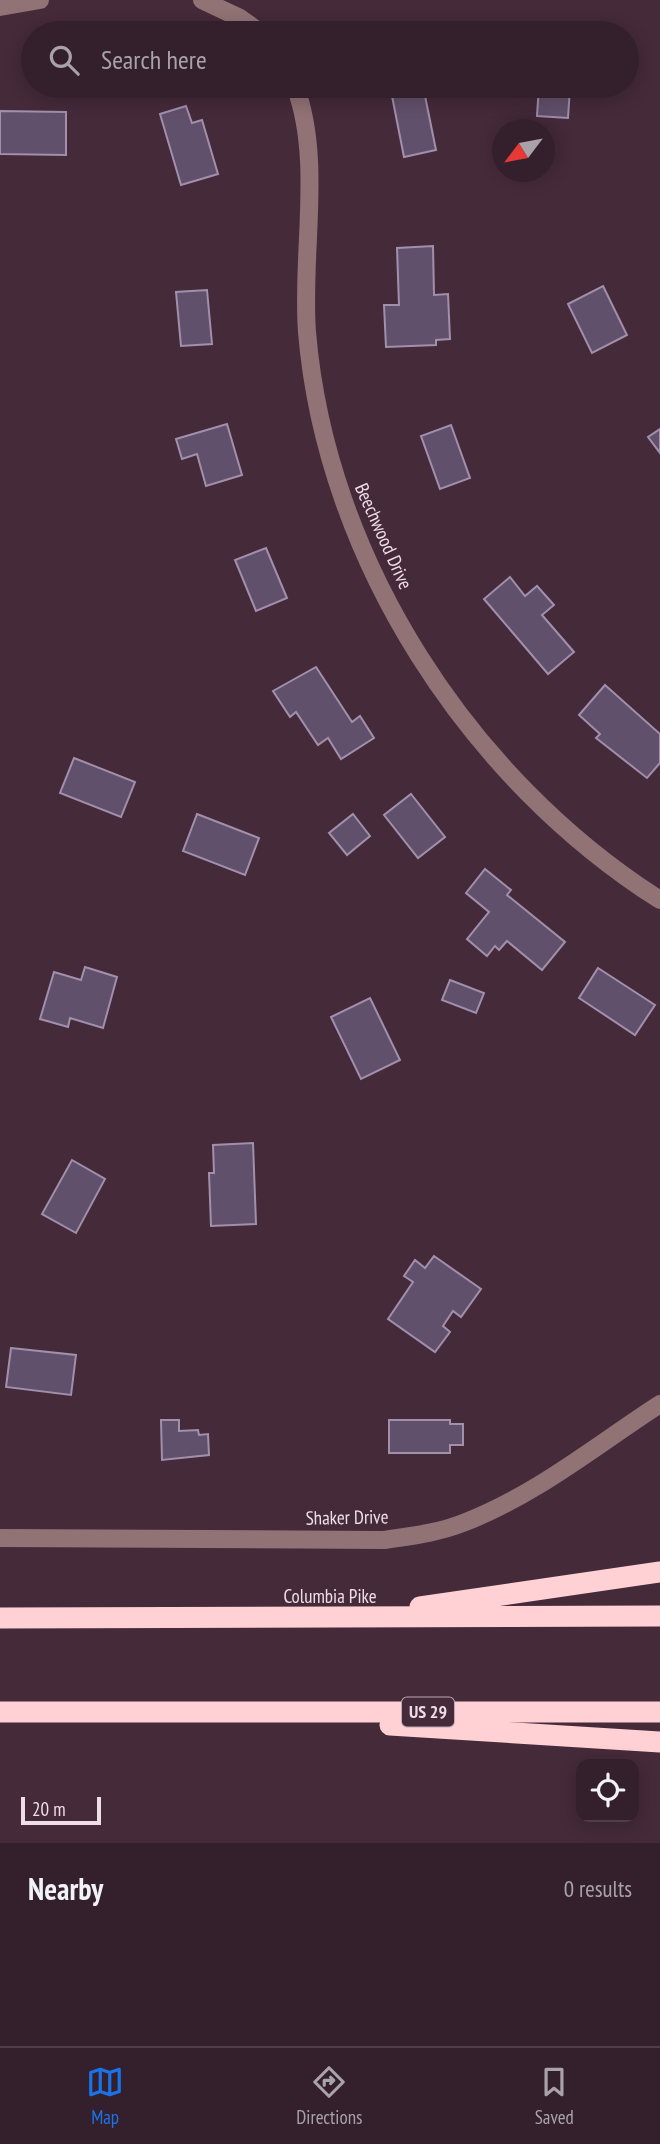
<!DOCTYPE html>
<html lang="en">
<head>
<meta charset="utf-8">
<style>
  body { margin:0; font-family:"PT Sans Narrow",sans-serif; background:#3c2834; color:#f1f3f6 }
  .controls { position:absolute; right:21px; bottom:21px; display:grid; overflow:hidden; border-radius:14px; box-shadow:0 4px 18px #0003 }
  .controls button { width:63px; height:63px; display:grid; place-items:center; padding:0; border:0; border-bottom:2px solid #4e3e48; background:#34202c; color:#f1f3f6; font:35px sans-serif }
  .compass { position:absolute; left:492px; top:119px; width:63px; height:63px; border-radius:50%; background:#34202c; box-shadow:0 4px 18px #0003; rotate:238deg }
  .scale { position:absolute; left:21px; bottom:18px; width:80px; box-sizing:border-box; padding-left:7px; border:4px solid #efdde7; border-top:0; font-size:19px; line-height:24px; white-space:nowrap; color:#efdde7; -webkit-text-stroke:5px #452a3a; paint-order:stroke }
  .list { margin:0; padding:0; list-style:none }
  h2 { display:flex; justify-content:space-between; align-items:center; height:91px; margin:0; padding:0 28px; font-size:30px }
  h2 small { font-size:23px; font-weight:400; color:#a9a3a9 }
  .icon { flex:none; width:38px; height:38px; fill:none; stroke:currentColor; stroke-width:2; stroke-linecap:round; stroke-linejoin:round }
  .map { position:relative; flex:none; width:660px; height:1843px; overflow:hidden }
  .search { position:absolute; background:#34202c; box-shadow:0 4px 18px #0003; left:21px; right:21px; top:21px; height:77px; display:flex; align-items:center; gap:18px; box-sizing:border-box; padding:0 24px; border-radius:38px; color:#a9a3a9; font-size:26px }
  .sheet { height:203px; background:#34202c }
  nav { display:flex; justify-content:space-around; align-items:center; box-sizing:border-box; height:98px; border-top:2px solid #4e3e48; background:#34202c; font-size:19px; color:#a9a3a9 }
  nav a { display:grid; justify-items:center; gap:4px }
  nav .on { color:#1a73e8 }
  .map>svg:first-child { display:block }
</style>
</head>
<body>
<div class="map">
<svg width="660" height="1843" viewBox="0 0 660 1843">
  <rect width="100%" height="100%" fill="#452a3a"/>
  <g fill="#61506b" stroke="#a18fac" stroke-width="2">
    <path d="M423,86L436,150L404,157L391,91Z"/>
    <path d="M539,86H579V88H570L568,118L537,116Z"/>
    <path d="M186,106L192,123L202,120L218,174L181,185L160,114Z"/>
    <path d="M0,111L66,112V155L0,154Z"/>
    <path d="M433,246L434,295L448,294L450,339L436,340V345L386,347L384,305H399L397,248Z"/>
    <path d="M603,286L627,335L592,353L568,304Z"/>
    <path d="M207,290L212,344L181,346L176,292Z"/>
    <path d="M227,424L242,475L206,486L197,454L182,459L176,439Z"/>
    <path d="M451,425L470,478L440,489L421,436Z"/>
    <path d="M660,429V453L648,437Z"/>
    <path d="M266,548L287,598L256,611L235,560Z"/>
    <path d="M510,577L525,596L537,586L554,605L542,615L574,652L548,674L484,599Z"/>
    <path d="M316,667L352,722L360,716L374,738L341,759L328,738L318,745L296,712L290,717L273,691Z"/>
    <path d="M605,685L660,734V763L647,778L596,738L600,734L579,715Z"/>
    <path d="M74,758L135,782L121,817L60,793Z"/>
    <path d="M411,794L445,837L418,858L384,815Z"/>
    <path d="M197,814L259,838L245,875L183,851Z"/>
    <path d="M353,814L370,836L347,855L329,833Z"/>
    <path d="M485,869L511,890L507,895L565,942L542,970L507,941L499,950L495,946L487,956L467,939L489,912L466,893Z"/>
    <path d="M85,967L117,977L103,1028L70,1018L68,1027L40,1019L54,972L81,980Z"/>
    <path d="M598,968L655,1005L635,1035L579,998Z"/>
    <path d="M450,980L484,993L476,1013L442,1000Z"/>
    <path d="M370,998L400,1060L361,1079L331,1017Z"/>
    <path d="M253,1143L256,1224L211,1226L209,1173H214L213,1145Z"/>
    <path d="M72,1160L105,1179L76,1233L42,1214Z"/>
    <path d="M434,1256L481,1289L461,1317L453,1311L443,1326L450,1332L435,1352L388,1319L413,1282L404,1276L415,1260L425,1268Z"/>
    <path d="M11,1348L76,1355L71,1395L6,1387Z"/>
    <path d="M161,1420H179V1431L198,1430L199,1435L208,1434L209,1455L162,1460Z"/>
    <path d="M389,1420H450V1424H463V1445H450V1453H389Z"/>
  </g>
  <g fill="none" stroke-linecap="round" stroke-linejoin="round">
    <g stroke="#917275" stroke-width="18">
      <path d="M202,0L240,18L261,33"/>
      <path d="M0,7L40,0"/>
      <path d="M295,86C323,160 301,253 307,332C326,559 469,779 660,900"/>
      <path d="M0,1538L384,1540C410,1536 438,1533 463,1523C536,1495 595,1446 660,1404"/>
    </g>
    <g stroke="#ffd0d4" stroke-width="21">
      <path d="M420,1607L660,1572"/>
      <path d="M0,1618L660,1616"/>
      <path d="M0,1712H660"/>
      <path d="M390,1725L660,1742"/>
    </g>
  </g>
  <g text-anchor="middle" stroke-width="5" stroke-linejoin="round" paint-order="stroke">
    <rect fill="#452a3a" stroke="#bca7b3" stroke-width="2" x="402" y="1697.5" width="52" height="29" rx="5"/>
    <g font-size="18" font-weight="bold" fill="#efdde7">
      <text x="428" y="1718">US 29</text>
    </g>
    <g font-size="19" fill="#efdde7" stroke="#452a3a">
      <text transform="translate(384 536) rotate(66)" y="7">Beechwood Drive</text>
      <text transform="translate(347 1517) rotate(-1)" y="7">Shaker Drive</text>
      <text x="330" y="1603">Columbia Pike</text>
    </g>
  </g>
</svg>
<div class="controls">
<button><svg class="icon" aria-label="locate" viewBox="0 0 24 24"><circle cx="12" cy="12" r="6"/><path d="M12 2v4M12 18v4M2 12h4M18 12h4"/></svg></button>
</div>
<svg class="compass" viewBox="-18 -18 36 36"><path d="M0-13l5 13h-10z" fill="#e53935"/><path d="M0 13l5-13h-10z" fill="#a9a3a9"/></svg>
<div class="scale">20 m</div>
<div class="search"><svg class="icon" aria-label="search" viewBox="0 0 24 24"><circle cx="10" cy="10" r="6"/><path d="M15 15l6 6"/></svg>Search here</div>
</div>
<section class="sheet">
<h2>Nearby<small>0 results</small></h2>
<ul class="list">
</ul>
</section>
<nav>
<a class="on"><svg class="icon" aria-label="map" viewBox="0 0 24 24"><path d="M3 6l6-2 6 2 6-2v14l-6 2-6-2-6 2zM9 4v14M15 6v14"/></svg>Map</a>
<a><svg class="icon" aria-label="directions" viewBox="0 0 24 24"><path d="M12 3l9 9-9 9-9-9zM9 14v-3h6M13 9l2 2-2 2"/></svg>Directions</a>
<a><svg class="icon" aria-label="saved" viewBox="0 0 24 24"><path d="M7 4h10v16l-5-4-5 4z"/></svg>Saved</a>
</nav>
</body>
</html>
